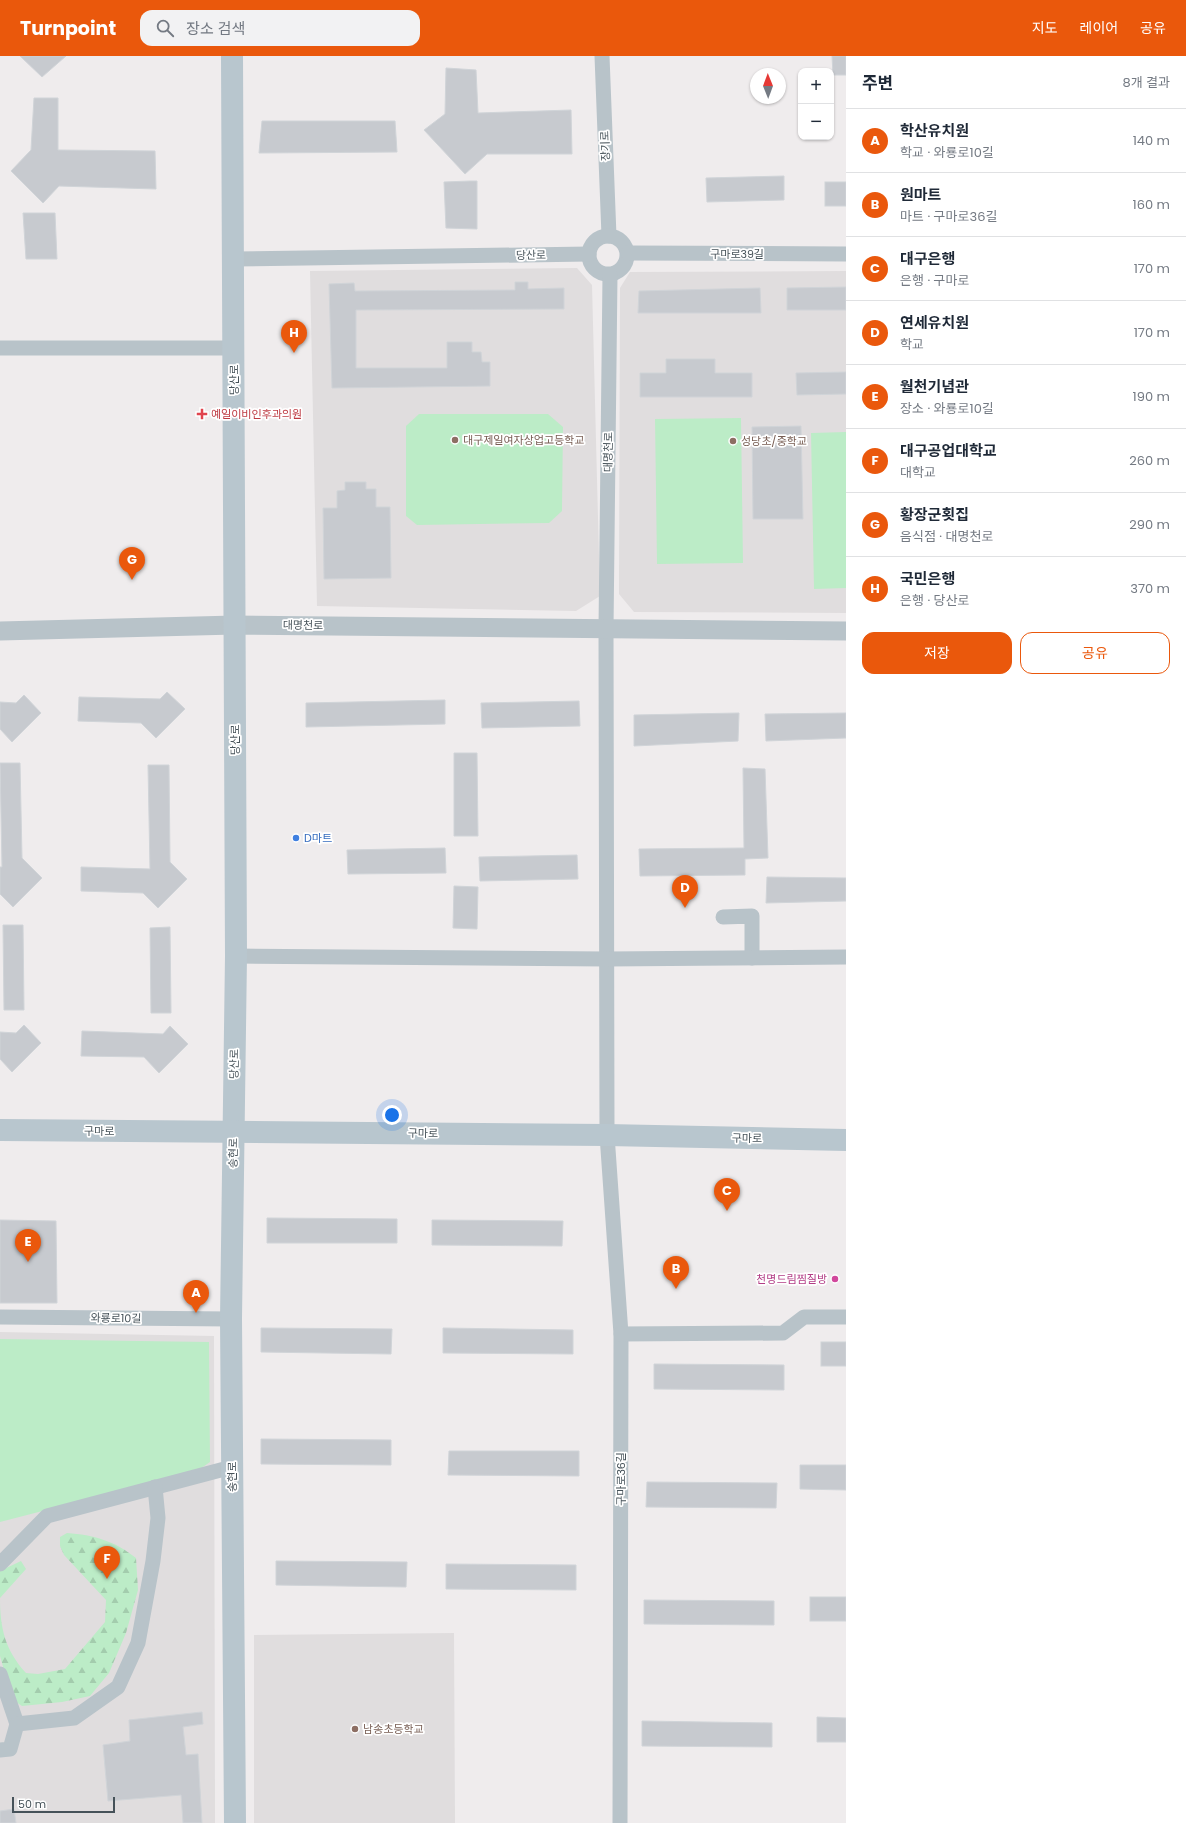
<!DOCTYPE html>
<html lang="ko">
<head>
<meta charset="utf-8">
<style>
  body { margin:0; font-family:Poppins,"Noto Sans KR",sans-serif; background:#f2f2f3; color:#1f2937 }
  .controls { position:absolute; right:12px; top:12px; display:grid; overflow:hidden; border-radius:8px; box-shadow:0 1px 3px #0004 }
  .controls button { width:36px; height:36px; display:grid; place-items:center; padding:0; border:0; border-bottom:1px solid #e0e1e3; background:#fff; color:#1f2937; font:20px sans-serif }
  .compass { position:absolute; left:750px; top:12px; width:36px; height:36px; border-radius:50%; background:#fff; box-shadow:0 1px 3px #0004; rotate:359deg }
  .scale { position:absolute; left:12px; bottom:10px; width:103px; box-sizing:border-box; padding-left:4px; border:2px solid #465259; border-top:0; font-size:11px; line-height:14px; white-space:nowrap; color:#465259; -webkit-text-stroke:3px #fff; paint-order:stroke }
  .you { position:absolute; left:392px; top:1059px; width:14px; height:14px; margin:-10px; border:3px solid #fff; border-radius:50%; background:#1a73e8; box-shadow:0 0 0 6px #1a73e833 }
  .badge { display:grid; place-items:center; width:26px; height:26px; border-radius:50%; background:#ea580c; color:#fff; font-size:13px; font-weight:700 }
  .pin { position:absolute; translate:-50% -33px; filter:drop-shadow(0 1px 2px #0008) }
  .pin::after { content:''; position:absolute; top:21px; width:14px; height:12px; background:inherit; clip-path:polygon(0 0,100% 0,50% 100%) }
  .list { margin:0; padding:0; list-style:none }
  h2 { display:flex; justify-content:space-between; align-items:center; height:52px; margin:0; padding:0 16px; font-size:17px }
  h2 small { font-size:13px; font-weight:400; color:#747a83 }
  .list li { display:grid; grid-template-columns:26px 1fr auto; gap:12px; align-items:center; box-sizing:border-box; height:64px; padding:0 16px; border-top:1px solid #e0e1e3 }
  .list b { display:block; font-size:15px; white-space:nowrap }
  .list p { margin:0; font-size:13px; white-space:nowrap; color:#747a83 }
  .list em { font-size:13px; font-style:normal; color:#747a83 }
  .actions { display:flex; gap:8px; padding:12px 16px }
  .actions a { flex:1; padding:9px 0; border:1px solid #ea580c; border-radius:12px; text-align:center; font-size:14px; color:#ea580c }
  .actions .main { background:#ea580c; color:#fff }
  .icon { flex:none; width:22px; height:22px; fill:none; stroke:currentColor; stroke-width:2; stroke-linecap:round; stroke-linejoin:round }
  .map { position:relative; flex:none; width:846px; height:1767px; overflow:hidden }
  header { display:flex; align-items:center; gap:24px; box-sizing:border-box; height:56px; padding:0 20px; background:#ea580c; color:#fff }
  header strong { font-size:19px }
  nav { display:flex; gap:22px; margin-inline-start:auto; font-size:14px }
  .search { width:280px; height:36px; background:#f2f2f3; display:flex; align-items:center; gap:10px; box-sizing:border-box; padding:0 14px; border-radius:12px; color:#747a83; font-size:15px }
  main { display:flex }
  aside { flex:1; background:#fff }
  .map>svg:first-child { display:block }
</style>
</head>
<body>
<header>
<strong>Turnpoint</strong>
<div class="search"><svg class="icon" aria-label="search" viewBox="0 0 24 24"><circle cx="10" cy="10" r="6"/><path d="M15 15l6 6"/></svg>장소 검색</div>
<nav><a>지도</a><a>레이어</a><a>공유</a></nav>
</header>
<main>
<div class="map">
<svg width="846" height="1767" viewBox="0 0 846 1767">
  <defs>
    <pattern id="forest-firs" width="22" height="20" patternUnits="userSpaceOnUse"><rect width="22" height="20" fill="#bcecc7"/><path d="M5 1l3.5 6h-7zM16 11l3.5 6h-7z" fill="#a3ccad"/></pattern>
  </defs>
  <rect width="100%" height="100%" fill="#efeced"/>
  <g fill="#e0ddde">
    <path d="M577,212L592,229L600,540L576,555L317,550L310,215Z"/>
    <path d="M846,215V557L634,556L619,538L620,232L630,216Z"/>
    <path d="M0,1276L214,1280L215,1767H0Z"/>
    <path d="M454,1577L455,1767H254V1579Z"/>
  </g>
  <path fill="url(#forest-firs)" d="M67,1477C94,1479 115,1485 136,1502L138,1534L126,1577L109,1617L90,1640L62,1646L22,1650L16,1646L6,1621L0,1600V1515L21,1505L26,1513L0,1542C0,1572 5,1594 26,1617L38,1618L65,1613L105,1566L106,1544L64,1499L60,1490V1481Z"/>
  <g fill="#bcecc7">
    <path d="M419,358H548L563,371L562,455L549,467L417,469L406,460V370Z"/>
    <path d="M741,362L743,507L657,508L655,363Z"/>
    <path d="M846,376V532L814,533L811,377Z"/>
    <path d="M0,1283L209,1286L210,1406L197,1415L0,1466Z"/>
  </g>
  <g fill="#c7cacf" stroke="#d0d4d8">
    <path d="M20,0H66L42,21Z"/>
    <path d="M832,0H846V19H833Z"/>
    <path d="M446,12L476,14L478,57L571,54L572,98H487L465,118L424,74L445,58Z"/>
    <path d="M34,42H58V94L155,95L156,133L59,130L43,147L11,115L31,94Z"/>
    <path d="M262,65H395L397,96L259,97Z"/>
    <path d="M784,120V144L707,146L706,122Z"/>
    <path d="M470,125H477V173L446,172L444,126Z"/>
    <rect x="825" y="126" width="21" height="24"/>
    <path d="M23,157H55L57,203H26Z"/>
    <path d="M515,226H528V233L564,232V253L356,254V312H447V286H472V296H481L482,306H490V330L332,332L329,228L354,227L355,235L515,234Z"/>
    <path d="M846,231V254H787V232Z"/>
    <path d="M760,232L761,257H638L639,235Z"/>
    <path d="M666,303H715V317H752V341H640V317H666Z"/>
    <path d="M846,316V338L797,339L796,317Z"/>
    <path d="M801,370L803,463H753L752,371Z"/>
    <path d="M345,426H366V433H376V451H390L391,522L324,523L323,452H337V435L345,434Z"/>
    <path d="M167,636L185,653L156,682L141,667L78,665L79,641L160,643Z"/>
    <path d="M24,639L41,657L12,686L0,673V646L16,647Z"/>
    <path d="M445,644V668L306,671V647Z"/>
    <path d="M579,645L580,670L482,672L481,647Z"/>
    <path d="M739,657L738,685L634,690V659Z"/>
    <path d="M846,657V682L766,685L765,658Z"/>
    <path d="M454,697H477L478,780H454Z"/>
    <path d="M0,707H20L22,802L42,822L13,851L0,838V811H2Z"/>
    <path d="M148,709H169L170,806L187,823L158,852L143,837L81,835V811L150,813Z"/>
    <path d="M743,712L765,713L768,802L745,803V819L640,820L639,793L744,792Z"/>
    <path d="M445,792L446,817L348,818L347,794Z"/>
    <path d="M577,799L578,823L480,825L479,801Z"/>
    <path d="M767,821L846,822V845L766,847Z"/>
    <path d="M454,830L478,831L477,873L453,872Z"/>
    <path d="M3,869H23L24,954H4Z"/>
    <path d="M170,871L171,957H151L150,872Z"/>
    <path d="M24,969L41,987L12,1016L0,1003V976L16,977Z"/>
    <path d="M170,970L188,988L159,1017L144,1001L81,1000L82,975L163,978Z"/>
    <path d="M267,1162L397,1163V1187H267Z"/>
    <path d="M0,1164L56,1165L57,1247H0Z"/>
    <path d="M432,1164L563,1165L562,1190L432,1189Z"/>
    <path d="M261,1272L392,1273L391,1298L261,1296Z"/>
    <path d="M443,1272L573,1274V1298L443,1297Z"/>
    <rect x="821" y="1286" width="25" height="24"/>
    <path d="M654,1308L784,1309V1334L654,1333Z"/>
    <path d="M261,1383L391,1384V1409L261,1408Z"/>
    <path d="M449,1395H579V1420L448,1419Z"/>
    <path d="M800,1409H846V1434L800,1433Z"/>
    <path d="M647,1426L777,1427L776,1452L646,1451Z"/>
    <path d="M276,1505L407,1506L406,1531L276,1529Z"/>
    <path d="M446,1508L576,1509V1534L446,1533Z"/>
    <rect x="810" y="1541" width="36" height="24"/>
    <path d="M644,1544L774,1545V1569L644,1568Z"/>
    <path d="M202,1656L203,1668L183,1671L186,1699L198,1698L202,1767H183L181,1739L108,1745L103,1689L130,1685L129,1664Z"/>
    <path d="M817,1661L846,1662V1686H817Z"/>
    <path d="M642,1665L772,1667V1691L642,1690Z"/>
    <path d="M14,1753L16,1767H0V1755Z"/>
  </g>
  <g fill="none" stroke-linecap="round" stroke-linejoin="round">
    <g stroke="#b8c3c9" stroke-width="15">
      <path d="M602,0L609,180"/>
      <circle cx="608" cy="199" r="19"/>
      <path d="M628,197L846,198"/>
      <path d="M234,203L589,198"/>
      <path d="M610,219L606,573L607,1079L621,1278L620,1767"/>
      <path d="M0,292H234"/>
      <path d="M723,861L752,860V902"/>
      <path d="M236,900L607,903L846,901"/>
      <path d="M0,1261L231,1263"/>
      <path d="M621,1278L783,1277L804,1261H846"/>
      <path d="M0,1508L47,1460L232,1411"/>
      <path d="M0,1618L17,1668"/>
      <path d="M0,1694L10,1693L17,1668L74,1662L118,1631L138,1587L153,1505L158,1462L155,1431"/>
    </g>
    <path stroke="#b8c3c9" stroke-width="19" d="M0,575L235,569L846,575"/>
    <g stroke="#b8c6ce" stroke-width="22">
      <path d="M232,0L236,900L231,1263L235,1767"/>
      <path d="M0,1074L607,1079L846,1084"/>
    </g>
  </g>
  <path fill="#e0444e" stroke="#fff" stroke-width="1.5" d="M200 352h4v4h4v4h-4v4h-4v-4h-4v-4h4z"/>
  <g fill="#8d6e63" stroke="#fff" stroke-width="1.5">
    <circle cx="455" cy="384" r="4"/>
    <circle cx="733" cy="385" r="4"/>
    <circle cx="355" cy="1673" r="4"/>
  </g>
  <circle fill="#3f7fe0" stroke="#fff" stroke-width="1.5" cx="296" cy="782" r="4"/>
  <circle fill="#d1479c" stroke="#fff" stroke-width="1.5" cx="835" cy="1223" r="4"/>
  <g text-anchor="middle" stroke-width="3.5" stroke-linejoin="round" paint-order="stroke">
    <g font-size="11" fill="#465259" stroke="#fff">
      <text transform="translate(605 90) rotate(-92)" y="4">장기로</text>
      <text x="737" y="202">구마로39길</text>
      <text transform="translate(531 199) rotate(-1)" y="4">당산로</text>
      <text transform="translate(234 324) rotate(-90)" y="4">당산로</text>
      <text transform="translate(608 396) rotate(-89)" y="4">대명천로</text>
      <text transform="translate(303 569) rotate(1)" y="4">대명천로</text>
      <text transform="translate(235 684) rotate(-90)" y="4">당산로</text>
      <text transform="translate(234 1008) rotate(-89)" y="4">당산로</text>
      <text x="99" y="1079">구마로</text>
      <text transform="translate(423 1077) rotate(1)" y="4">구마로</text>
      <text transform="translate(747 1082) rotate(1)" y="4">구마로</text>
      <text transform="translate(233 1097) rotate(-89)" y="4">송현로</text>
      <text transform="translate(116 1262) rotate(1)" y="4">와룡로10길</text>
      <text transform="translate(232 1421) rotate(-90)" y="4">송현로</text>
      <text transform="translate(621 1423) rotate(-90)" y="4">구마로36길</text>
    </g>
    <g font-size="11" fill="#be3a42" stroke="#fff" text-anchor="start">
      <text x="211" y="362">예일이비인후과의원</text>
    </g>
    <g font-size="11" fill="#785e54" stroke="#fff" text-anchor="start">
      <text x="463" y="388">대구제일여자상업고등학교</text>
      <text x="741" y="389">성당초/중학교</text>
      <text x="363" y="1677">남송초등학교</text>
    </g>
    <g font-size="11" fill="#366cbe" stroke="#fff" text-anchor="start">
      <text x="304" y="786">D마트</text>
    </g>
    <g font-size="11" fill="#b23c85" stroke="#fff" text-anchor="end">
      <text x="827" y="1227">천명드림찜질방</text>
    </g>
  </g>
</svg>
<div class="controls">
<button>+</button>
<button>−</button>
</div>
<svg class="compass" viewBox="-18 -18 36 36"><path d="M0-13l5 13h-10z" fill="#e53935"/><path d="M0 13l5-13h-10z" fill="#747a83"/></svg>
<div class="scale">50 m</div>
<div class="you"></div>
<div class="pin badge" style="left:196px;top:1257px">A</div>
<div class="pin badge" style="left:676px;top:1233px">B</div>
<div class="pin badge" style="left:727px;top:1155px">C</div>
<div class="pin badge" style="left:685px;top:852px">D</div>
<div class="pin badge" style="left:28px;top:1206px">E</div>
<div class="pin badge" style="left:107px;top:1523px">F</div>
<div class="pin badge" style="left:132px;top:524px">G</div>
<div class="pin badge" style="left:294px;top:297px">H</div>
</div>
<aside>
<h2>주변<small>8개 결과</small></h2>
<ul class="list">
<li><span class="badge">A</span><div><b>학산유치원</b><p>학교 · 와룡로10길</p></div><em>140 m</em></li>
<li><span class="badge">B</span><div><b>원마트</b><p>마트 · 구마로36길</p></div><em>160 m</em></li>
<li><span class="badge">C</span><div><b>대구은행</b><p>은행 · 구마로</p></div><em>170 m</em></li>
<li><span class="badge">D</span><div><b>연세유치원</b><p>학교</p></div><em>170 m</em></li>
<li><span class="badge">E</span><div><b>월천기념관</b><p>장소 · 와룡로10길</p></div><em>190 m</em></li>
<li><span class="badge">F</span><div><b>대구공업대학교</b><p>대학교</p></div><em>260 m</em></li>
<li><span class="badge">G</span><div><b>황장군횟집</b><p>음식점 · 대명천로</p></div><em>290 m</em></li>
<li><span class="badge">H</span><div><b>국민은행</b><p>은행 · 당산로</p></div><em>370 m</em></li>
</ul>
<div class="actions"><a class="main">저장</a><a>공유</a></div>
</aside>
</main>
</body>
</html>
